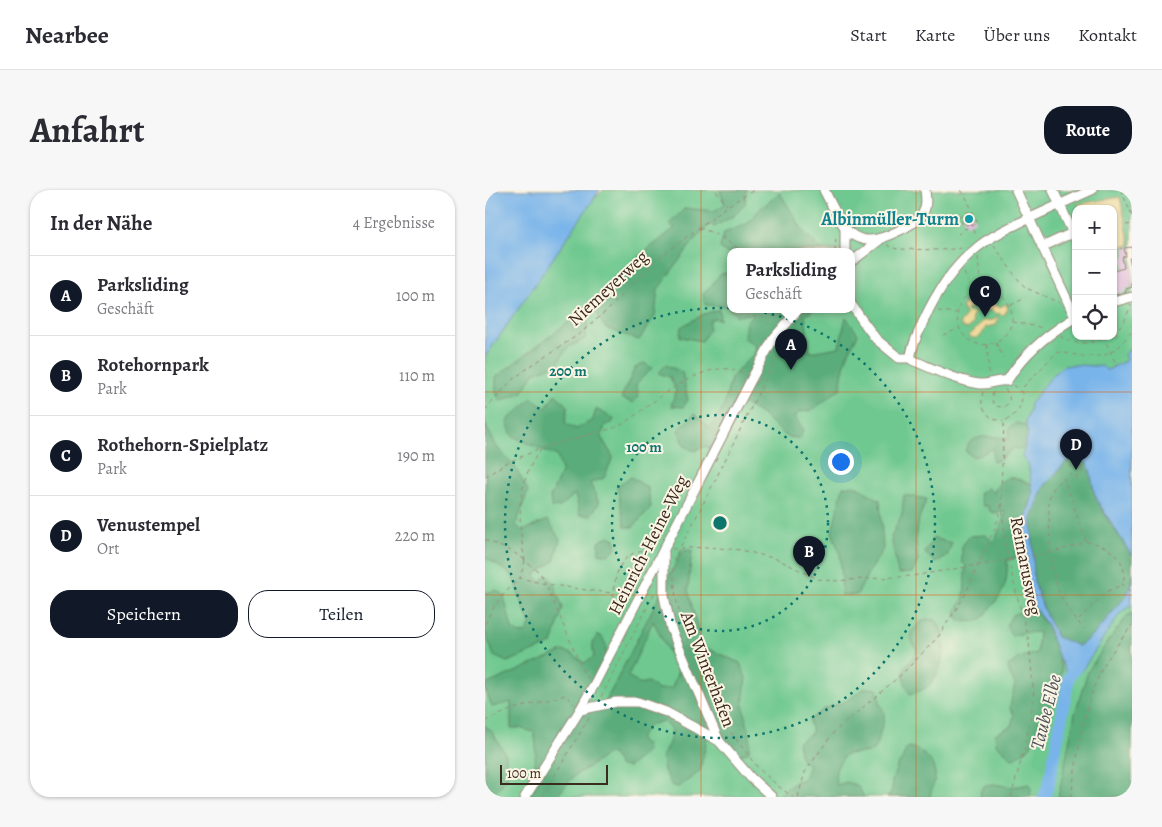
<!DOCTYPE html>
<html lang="de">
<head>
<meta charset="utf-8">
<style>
  body { margin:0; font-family:Alegreya,serif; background:#f7f7f7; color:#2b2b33 }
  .controls { position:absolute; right:15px; top:15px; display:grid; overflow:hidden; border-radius:10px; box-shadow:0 1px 4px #0004 }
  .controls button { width:45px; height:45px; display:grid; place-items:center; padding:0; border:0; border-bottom:1px solid #e1e1e2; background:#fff; color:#2b2b33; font:25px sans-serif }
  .scale { position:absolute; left:15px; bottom:12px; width:108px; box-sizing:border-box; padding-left:5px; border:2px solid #3b2a1e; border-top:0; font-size:14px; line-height:18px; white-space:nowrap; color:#3b2a1e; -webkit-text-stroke:4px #fcf5e5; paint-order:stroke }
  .you { position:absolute; left:355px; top:271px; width:18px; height:18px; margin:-12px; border:4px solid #fff; border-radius:50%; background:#1a73e8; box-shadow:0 0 0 8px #1a73e833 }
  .badge { display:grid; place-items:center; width:32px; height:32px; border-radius:50%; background:#111827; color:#fff; font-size:16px; font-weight:700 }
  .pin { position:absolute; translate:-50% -41px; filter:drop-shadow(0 1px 2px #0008) }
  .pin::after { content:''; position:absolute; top:26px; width:18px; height:15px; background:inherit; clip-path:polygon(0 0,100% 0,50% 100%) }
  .popup { position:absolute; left:242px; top:58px; width:128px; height:65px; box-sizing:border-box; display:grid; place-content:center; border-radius:10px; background:#fff; filter:drop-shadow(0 1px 4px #0005); font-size:16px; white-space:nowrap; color:#7c7c81 }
  .popup b { font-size:19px; color:#2b2b33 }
  .popup::after { content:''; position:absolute; left:50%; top:100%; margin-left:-10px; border:10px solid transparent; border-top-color:#fff }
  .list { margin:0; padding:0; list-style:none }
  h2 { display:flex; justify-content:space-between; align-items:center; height:65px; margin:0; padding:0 20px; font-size:21px }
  h2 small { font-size:16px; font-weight:400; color:#7c7c81 }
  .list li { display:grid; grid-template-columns:32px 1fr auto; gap:15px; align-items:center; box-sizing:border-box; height:80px; padding:0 20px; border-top:1px solid #e1e1e2 }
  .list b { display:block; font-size:19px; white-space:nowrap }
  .list p { margin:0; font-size:16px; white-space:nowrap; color:#7c7c81 }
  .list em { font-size:16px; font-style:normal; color:#7c7c81 }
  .actions { display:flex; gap:10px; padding:15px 20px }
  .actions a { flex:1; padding:11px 0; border:1px solid #111827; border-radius:20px; text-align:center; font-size:18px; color:#111827 }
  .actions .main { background:#111827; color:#fff }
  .icon { flex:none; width:28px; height:28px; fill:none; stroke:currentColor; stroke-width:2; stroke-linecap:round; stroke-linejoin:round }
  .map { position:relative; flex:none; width:647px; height:607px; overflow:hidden; border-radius:20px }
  header { display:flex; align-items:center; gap:30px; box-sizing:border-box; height:70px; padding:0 25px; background:#fff; border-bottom:1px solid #e1e1e2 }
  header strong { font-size:24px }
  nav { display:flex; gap:28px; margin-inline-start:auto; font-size:18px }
  .intro { display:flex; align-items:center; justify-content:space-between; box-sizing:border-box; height:120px; padding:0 30px }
  h1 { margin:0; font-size:35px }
  .button { padding:12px 22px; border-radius:20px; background:#111827; color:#fff; font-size:18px; font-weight:700 }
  main { display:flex; gap:30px; padding:0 30px }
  aside { flex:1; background:#fff; border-radius:20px; box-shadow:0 1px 4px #0004 }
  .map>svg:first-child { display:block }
</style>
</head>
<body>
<header>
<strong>Nearbee</strong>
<nav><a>Start</a><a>Karte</a><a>Über uns</a><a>Kontakt</a></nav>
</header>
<div class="intro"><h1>Anfahrt</h1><a class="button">Route</a></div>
<main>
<aside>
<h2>In der Nähe<small>4 Ergebnisse</small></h2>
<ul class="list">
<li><span class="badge">A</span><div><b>Parksliding</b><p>Geschäft</p></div><em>100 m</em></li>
<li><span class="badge">B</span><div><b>Rotehornpark</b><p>Park</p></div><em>110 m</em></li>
<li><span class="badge">C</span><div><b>Rothehorn-Spielplatz</b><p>Park</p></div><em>190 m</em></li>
<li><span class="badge">D</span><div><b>Venustempel</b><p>Ort</p></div><em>220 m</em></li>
</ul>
<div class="actions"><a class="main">Speichern</a><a>Teilen</a></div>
</aside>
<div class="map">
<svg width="647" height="607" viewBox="0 0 647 607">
  <rect width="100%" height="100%" fill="#fcf5e5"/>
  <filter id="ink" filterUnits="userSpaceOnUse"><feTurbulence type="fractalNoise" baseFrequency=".02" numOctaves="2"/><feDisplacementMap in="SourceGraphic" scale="10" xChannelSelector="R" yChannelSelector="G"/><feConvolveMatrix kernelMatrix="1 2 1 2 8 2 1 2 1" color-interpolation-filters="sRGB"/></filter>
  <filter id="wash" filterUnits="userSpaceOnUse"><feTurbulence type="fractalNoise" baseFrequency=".0096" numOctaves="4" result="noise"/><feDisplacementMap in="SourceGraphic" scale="20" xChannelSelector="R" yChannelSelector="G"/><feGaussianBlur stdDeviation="1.12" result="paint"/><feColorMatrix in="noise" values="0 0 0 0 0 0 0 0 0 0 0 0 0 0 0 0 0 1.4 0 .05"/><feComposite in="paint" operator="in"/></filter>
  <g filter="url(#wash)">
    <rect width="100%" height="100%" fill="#f8ead3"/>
    <path fill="#6ec88f" stroke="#547956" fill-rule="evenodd" d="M118,0H647V607H0V167L104,14ZM591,19H628V146H591ZM246,61H366V119H246Z"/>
    <g fill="#5aac7a" stroke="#4a6b4c" fill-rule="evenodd">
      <path d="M236,0H263L261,1L260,14L250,25L229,37L225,34L211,48L173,99L170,126L154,150L120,138L110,119L118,100L156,65L190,38L184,34L200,18L229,21L240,14L235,1Z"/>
      <path d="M295,3L318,41L338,61H246V66L235,58L239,43L262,34L276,18Z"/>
      <path d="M246,82V119H329L320,126L325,162L354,157L361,127L373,144L362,166L357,185L356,198L326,221L314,222L309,227L318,239L315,249L301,246L276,224L251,209L225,259L221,256L209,261L200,256L193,240L209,224L225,238L239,216L246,188L270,162L271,155L259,148L261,132L269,123L252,126L241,116L220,115L218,104L236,84Z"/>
      <path d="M234,119L235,130L229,128L224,131V139L217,151L195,147L196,137L219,124Z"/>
      <path d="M89,128L103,132L100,149L82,158L72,174L49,183L38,202L15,211L11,202V187Z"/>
      <path d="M159,173L167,178L151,194L154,206L148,213L136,208L150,178Z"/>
      <path d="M181,175L197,182L203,210L198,217L186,216L191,200L185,187L173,183Z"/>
      <path d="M70,204L83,216L80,233L91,239L108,230L111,219L129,229L127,233L120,235L116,247L128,267L119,288L105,293L114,313L106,325H95L90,304L75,317L67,318L65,308L77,280L72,266L27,246L22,231L47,208L61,218Z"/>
      <path d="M531,233L540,235C546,243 542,251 539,260L529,258L514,270L508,272V260L506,259L499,263L489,267L480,261C486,241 508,248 524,248V238Z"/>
      <path d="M0,234L12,257L30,277L43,301L31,335L37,341L63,330L75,350L69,371L50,385L55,393L62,385L68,392L78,418L67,454L22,472L9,466L0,441V403L11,400L19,406L27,439L34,444L42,442L45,435L27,385L0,367Z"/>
      <path d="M591,267L598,269L601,272L605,280L609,302L619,323L647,366L646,393L642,405L609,444L594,456L571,447L560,423L549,392L546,329L558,298L578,275L583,270Z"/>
      <path d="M146,287L163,298L166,317L148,337H140L132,296Z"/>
      <path d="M525,287L536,290L548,295V304L541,328L533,342V357L530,368L522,370C523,393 519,403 503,421C501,423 498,428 495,430C490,432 481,432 475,431L473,429L471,420C485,405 477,395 481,376L477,372V356L485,346L501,345L509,353L520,325V322L515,321L509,323L504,320V316H498L494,304L502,298L509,303C511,294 517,290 525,287Z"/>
      <path d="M369,295L395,310L398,359L384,381L372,405H356L357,389L355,364L347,342L358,297Z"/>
      <path d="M419,305L442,309L434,328L431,351L433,371L427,383L413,384L406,347L417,324Z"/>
      <path d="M123,346L130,349L132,357L123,365L114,363V352Z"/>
      <path d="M448,348L467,353L462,366L450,373L440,363Z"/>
      <path d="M207,360L203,400L217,456L255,473L261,488L258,514L265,547L264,561L253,567L221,528L222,548L215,581L194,597L187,596L179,581L177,567L184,553L187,541L178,531L164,535L154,549L161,555L162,562L143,577L134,576L128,564H122L107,575L90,585L77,600L72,607H44L60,581L50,574L51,554L49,542L34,538H26V512L7,517L0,498V495L78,461L88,464L99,473L109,467L107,453L113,445L117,447L121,455V466L91,519L116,521L191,373L196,361ZM168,431L193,481L187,498L173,500L163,492L154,494L143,486Z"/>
      <path d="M546,418L562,435L574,468L577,481L571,506L558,548L550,549L543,559L528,569L511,554L510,544L526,536L529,525L525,517L530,494L524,483L523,476L534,468L552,463L554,442L539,443L527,446L521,436L527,425Z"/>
      <path d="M647,424V607H573L590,523L603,481L626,447L643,425Z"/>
      <path d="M441,429L451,430C465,447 459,481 443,496C438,500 431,503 425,504C420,494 415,483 423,473C427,468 430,466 432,460L427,453L426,442L436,432Z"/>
      <path d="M380,498L392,499L395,514L399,522V530L391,556L386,562L361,564C354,571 347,585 352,595L362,592L373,596L379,607H291L311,591L319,589L324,575L316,569L313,552L327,543L324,530L339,519L361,511Z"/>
      <path d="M0,535L7,542L21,565L22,588L10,603L0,605Z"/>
      <path d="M425,557C437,561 448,569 450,583C451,590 446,600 445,607H402L404,606L407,599V591L412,576L417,570L421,559Z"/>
      <path d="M508,594L527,597L545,594L546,599L545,607H495L496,600L500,595Z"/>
    </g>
    <g fill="#eeda9e" stroke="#94825e">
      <path d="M635,7L645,55L635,57L636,63L628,65V19H594L593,14Z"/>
      <path d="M503,109L514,117L521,114L523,119L519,125L510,123L505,120L501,121C493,119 488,115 481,120L483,123L490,121L487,127L488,134L482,139L477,137L475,133L481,126L477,117L480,112Z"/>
      <path d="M512,127L514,128L511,135L501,137C497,144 495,151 485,147L484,145L487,143L498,131L508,130Z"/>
    </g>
    <g fill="#78b4ea" stroke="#5a6f84">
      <path d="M0,0H115L0,167Z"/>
      <path d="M647,157V366L613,312L609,302L605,280L601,272L595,268H588L583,270L578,275L558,298L547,329L549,392L560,423L572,447L594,456L609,444L642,405L646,393L647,384V415L636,422L597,480L584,487L574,468L562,435L540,405L536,347L548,304L543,273L539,270L537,267L543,244L540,231L544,222L545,214C552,206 571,177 580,176C592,173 605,177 617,176L620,179L622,180L640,171L641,169L639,164Z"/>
    </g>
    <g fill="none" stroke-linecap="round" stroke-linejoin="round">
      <path stroke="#78b4ea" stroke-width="12" d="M559,607L564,594L584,487L593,475"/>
    </g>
    <g id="blocks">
      <g fill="#dbb5da">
        <path d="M486,22L490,31L481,35L477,27Z"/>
        <path d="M647,57V68H644L647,79V92L646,93L647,97L641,99V102L630,105L628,101V81L639,78L637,67L641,66L639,58Z"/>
      </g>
    </g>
  </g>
  <g filter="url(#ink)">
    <use href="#blocks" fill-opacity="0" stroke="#9a8a78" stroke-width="1"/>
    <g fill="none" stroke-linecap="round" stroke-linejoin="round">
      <g stroke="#9a8a78" stroke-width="11">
        <g id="minor">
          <path d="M339,0C345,11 356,36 365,43C370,47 377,50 383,50C396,51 432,34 438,23C442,16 441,8 440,0"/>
          <path d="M531,0L590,127"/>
          <path d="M568,0L591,50"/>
          <path d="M360,39V61"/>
          <path d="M557,57L587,43"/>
          <path d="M366,72L396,49"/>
          <path d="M628,112L647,107"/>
          <path d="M366,114L377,130L391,149L414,168H426L427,170C449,179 472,191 495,194C505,195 512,189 522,191C538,164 564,143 591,127"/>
          <path d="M426,168C425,159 434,142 438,132C451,103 468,76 494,56C506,46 520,40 534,33C558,22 582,11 607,0"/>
          <path d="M179,362V406L186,439L234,551L266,588L287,607"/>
          <path d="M95,520L131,512H153L181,522L234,551"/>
          <path d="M40,607L95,520L110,493L267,188L288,149L314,119"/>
        </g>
      </g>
      <g stroke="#9a8a78" stroke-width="1" stroke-dasharray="4 4" stroke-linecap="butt">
        <path d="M476,0L480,5L493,33L487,36L492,47"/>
        <path d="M636,0L647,26"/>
        <path d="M231,1L242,15"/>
        <path d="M486,33L487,36L480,39L474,26L486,20"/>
        <path d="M641,35L647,34"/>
        <path d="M214,38C231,43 242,50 256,61"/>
        <path d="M473,44L479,40"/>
        <path d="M403,54V56L412,59L455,60L479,58"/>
        <path d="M509,55L531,87L541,98L575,113"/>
        <path d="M628,55L637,59"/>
        <path d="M350,61L351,46"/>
        <path d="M493,67L496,99C500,99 504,99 508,100C524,106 533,126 523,141C519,148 512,152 505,154C471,161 456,109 496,99"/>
        <path d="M479,83L488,101"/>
        <path d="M526,115L540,108"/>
        <path d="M453,121L471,123"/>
        <path d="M528,132L559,138"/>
        <path d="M628,143L639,132L646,115"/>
        <path d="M458,145L473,139"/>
        <path d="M575,146C590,157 608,154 624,146"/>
        <path d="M618,146L632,176"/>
        <path d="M511,153L518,168"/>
        <path d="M502,155L504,186"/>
        <path d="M528,195L536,202"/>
        <path d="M498,202C493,217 503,230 518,231"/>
        <path d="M508,202C505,210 508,218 519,217C528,211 524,204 519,198"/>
        <path d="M0,220L28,189L47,175L93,145L124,119L170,71L242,16L269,0"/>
        <circle cx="591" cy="280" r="7"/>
        <path d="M0,287L21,273L55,259"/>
        <path d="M0,350L28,362L40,370"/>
        <path d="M601,351L579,288C572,293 567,299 565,306C563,313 564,319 564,326C565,351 564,377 574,402C578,412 585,422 592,431L621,402L636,395"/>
        <path d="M187,359L222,357L256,360L292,369L333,389L347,391L427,386L553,365L572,361L602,352C622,353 647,372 637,394L647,403"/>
        <path d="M188,370C229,297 263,220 303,146"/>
        <path d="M40,371C34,340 32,308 44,279C47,272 52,265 56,258L129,238L138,234C167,214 223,162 260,184"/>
        <path d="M188,378L191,409L199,439L216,484L241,536L273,578L293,596L308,607"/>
        <path d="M138,421C135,416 129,409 128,403C128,400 129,395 130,392C133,370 147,359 168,359"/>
        <path d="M593,432L599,439"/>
        <path d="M0,434C7,416 21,401 35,388"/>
        <path d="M103,488L100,486L61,394L35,388L40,371L53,381L61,394L101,400L127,403"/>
        <path d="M116,507L170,402"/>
        <path d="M0,531L28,519L81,505L89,514"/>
        <path d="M57,607L105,526"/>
        <path d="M313,607L320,582L348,543L417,484L453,447L479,407L511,335L517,314"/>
        <path d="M526,607L540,556L549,508L544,452L523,370L520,349L516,300L519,231C529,227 536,219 537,208C537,203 537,200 539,196L571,163L575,162L596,166H618L632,159L647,141"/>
        <path d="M586,607C592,569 598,518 615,483C623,466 636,450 647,435"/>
      </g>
      <use href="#minor" stroke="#fff" stroke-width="9"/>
    </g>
  </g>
  <path fill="none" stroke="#e8590c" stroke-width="1" stroke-opacity="0.55" d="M216,0V607M431,0V607M0,202H647M0,405H647"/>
  <g fill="none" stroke="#0f766e" stroke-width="2.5" stroke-dasharray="2.5 5">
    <circle cx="235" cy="333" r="108"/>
    <circle cx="235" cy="333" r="215"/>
  </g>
  <circle fill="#0f9aa8" stroke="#fcf5e5" stroke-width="2" cx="484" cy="29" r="5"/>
  <g text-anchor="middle" stroke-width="4" stroke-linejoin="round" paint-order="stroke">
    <g font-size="18" font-weight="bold" fill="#0d838f" stroke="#fcf5e5" text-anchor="end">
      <text x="474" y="35">Albinmüller-Turm</text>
    </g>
    <g font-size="18" fill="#3b2a1e" stroke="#fcf5e5">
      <text transform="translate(123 98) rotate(-43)" y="6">Niemeyerweg</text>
      <text transform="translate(163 355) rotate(-63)" y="6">Heinrich-Heine-Weg</text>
      <text transform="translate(541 376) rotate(79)" y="6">Reimarusweg</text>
      <text transform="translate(223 479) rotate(69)" y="6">Am Winterhafen</text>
    </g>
    <g font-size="19" font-style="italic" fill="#4d535b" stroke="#fcf5e5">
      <text transform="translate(560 522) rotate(-76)" y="7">Taube Elbe</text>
    </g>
  </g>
  <circle cx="235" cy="333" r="8" fill="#0f766e" stroke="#fcf5e5" stroke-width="2.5"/>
  <g font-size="15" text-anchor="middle" font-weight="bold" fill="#0f766e" stroke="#fcf5e5" stroke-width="4" stroke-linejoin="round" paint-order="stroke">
    <text x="83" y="186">200 m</text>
    <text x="159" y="262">100 m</text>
  </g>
</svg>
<div class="controls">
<button>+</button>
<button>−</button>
<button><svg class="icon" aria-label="locate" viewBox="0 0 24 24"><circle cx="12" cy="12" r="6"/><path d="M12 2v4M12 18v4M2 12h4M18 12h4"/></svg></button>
</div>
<div class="scale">100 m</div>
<div class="you"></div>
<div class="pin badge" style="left:306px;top:180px">A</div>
<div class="popup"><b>Parksliding</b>Geschäft</div>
<div class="pin badge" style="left:324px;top:387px">B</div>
<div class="pin badge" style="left:500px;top:127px">C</div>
<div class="pin badge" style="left:591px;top:280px">D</div>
</div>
</main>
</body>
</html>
